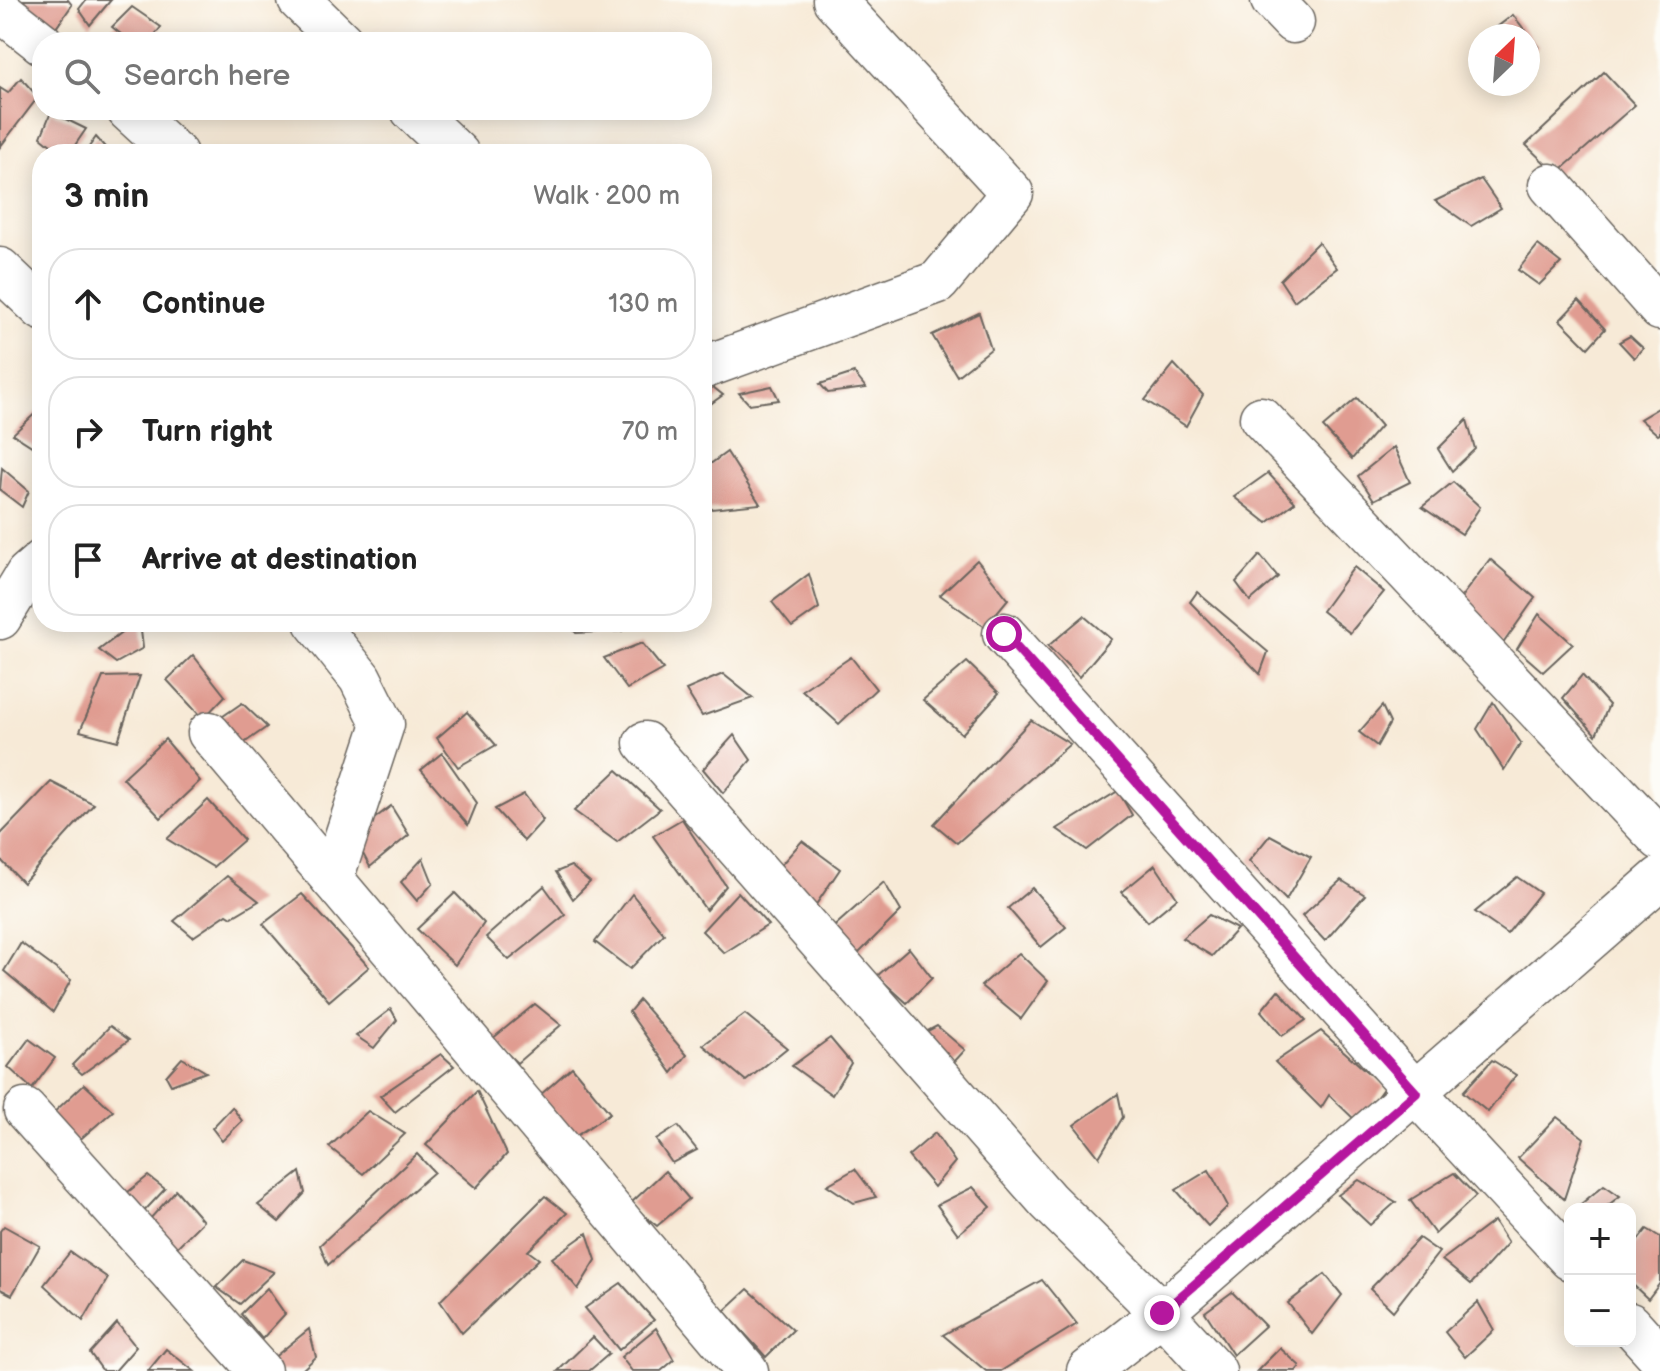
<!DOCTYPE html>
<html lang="en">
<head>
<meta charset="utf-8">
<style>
  body { margin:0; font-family:"Balsamiq Sans",sans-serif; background:#f2f2f2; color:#222 }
  .controls { position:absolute; right:24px; bottom:24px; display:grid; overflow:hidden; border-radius:16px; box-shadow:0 4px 20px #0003 }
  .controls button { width:72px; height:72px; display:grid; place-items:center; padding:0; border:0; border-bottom:2px solid #e0e0e0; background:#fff; color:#222; font:40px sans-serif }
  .compass { position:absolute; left:1468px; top:24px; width:72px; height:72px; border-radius:50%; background:#fff; box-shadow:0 4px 20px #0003; rotate:25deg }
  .stop { position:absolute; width:24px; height:24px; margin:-18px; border:6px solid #b5179e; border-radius:50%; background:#fff }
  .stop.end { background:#b5179e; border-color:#fff; box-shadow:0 2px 8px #0008 }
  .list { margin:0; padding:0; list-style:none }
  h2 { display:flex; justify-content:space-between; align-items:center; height:104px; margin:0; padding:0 32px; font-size:34px }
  h2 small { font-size:26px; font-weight:400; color:#767676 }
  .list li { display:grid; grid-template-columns:52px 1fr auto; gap:24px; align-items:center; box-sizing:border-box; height:112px; margin:0 16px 16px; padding:0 16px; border:2px solid #e0e0e0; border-radius:32px }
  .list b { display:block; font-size:30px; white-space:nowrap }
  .list em { font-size:26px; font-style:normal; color:#767676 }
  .icon { flex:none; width:44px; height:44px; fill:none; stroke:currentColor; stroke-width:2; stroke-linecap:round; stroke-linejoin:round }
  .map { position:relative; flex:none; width:1660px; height:1371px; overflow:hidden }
  .search { position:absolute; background:#fff; box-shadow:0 4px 20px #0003; left:32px; top:32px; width:680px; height:88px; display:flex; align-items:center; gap:20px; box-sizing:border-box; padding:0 28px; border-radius:32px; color:#767676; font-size:30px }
  .panel { position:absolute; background:#fff; box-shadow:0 4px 20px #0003; left:32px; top:144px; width:680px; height:488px; border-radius:32px }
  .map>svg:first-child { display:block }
</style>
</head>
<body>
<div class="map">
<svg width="1660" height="1371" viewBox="0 0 1660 1371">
  <rect width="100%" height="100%" fill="#fdfcf7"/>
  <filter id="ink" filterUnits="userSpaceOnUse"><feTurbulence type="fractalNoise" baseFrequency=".0125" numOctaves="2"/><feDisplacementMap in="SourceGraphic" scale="16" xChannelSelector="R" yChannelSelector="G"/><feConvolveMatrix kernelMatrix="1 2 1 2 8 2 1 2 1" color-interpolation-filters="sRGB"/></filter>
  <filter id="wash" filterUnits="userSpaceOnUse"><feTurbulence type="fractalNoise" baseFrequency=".006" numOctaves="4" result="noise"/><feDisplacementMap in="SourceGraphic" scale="32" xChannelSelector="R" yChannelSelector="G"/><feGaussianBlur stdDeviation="1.8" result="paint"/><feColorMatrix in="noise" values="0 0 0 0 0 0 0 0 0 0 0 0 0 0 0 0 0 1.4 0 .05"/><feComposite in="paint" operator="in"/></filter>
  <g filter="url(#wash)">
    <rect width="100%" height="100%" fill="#f7ead7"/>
    <g id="blocks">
      <g fill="#e09c91">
        <path d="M21,0H68L72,5L49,38Z"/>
        <path d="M86,0H111L90,25L79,9Z"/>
        <path d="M132,7L161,27L149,42H131L112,27Z"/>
        <path d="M1513,15L1538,47L1528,56V36H1485Z"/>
        <path d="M1604,72L1635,105L1556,174L1526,145Z"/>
        <path d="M21,78L38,97L0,147V88L8,93Z"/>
        <path d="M51,112L86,129L69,154H62L41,137Z"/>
        <path d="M96,137L111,154H84Z"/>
        <path d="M1481,179L1501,208L1471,226L1435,201Z"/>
        <path d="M1318,242L1337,268L1294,301L1280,280Z"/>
        <path d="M1538,245L1561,263L1539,285L1518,270Z"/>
        <path d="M1579,300L1605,329L1588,348L1560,320Z"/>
        <path d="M979,313L991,349L957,376L932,335Z"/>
        <path d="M1630,336L1643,348L1634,358L1619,342Z"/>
        <path d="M1174,364L1203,395L1186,426L1145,400Z"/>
        <path d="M854,373L866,388L828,393L820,384Z"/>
        <path d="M704,380L723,395L702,410V382Z"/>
        <path d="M772,386L779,400L749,404L739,393Z"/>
        <path d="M1357,398L1381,426L1352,459L1323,427Z"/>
        <path d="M42,407V451L41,452L13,434Z"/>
        <path d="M1660,407V434L1658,435L1640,419Z"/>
        <path d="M1467,420L1475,449L1452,471L1438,449Z"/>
        <path d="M1394,447L1410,482L1374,500L1358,476Z"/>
        <path d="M727,452L760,504L702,510V470Z"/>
        <path d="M2,468L29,491L22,507L0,490Z"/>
        <path d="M1268,473L1295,502L1267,523L1234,497Z"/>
        <path d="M1453,482L1480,507L1462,534L1422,507Z"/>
        <path d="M1260,555L1278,577L1250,601L1236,582Z"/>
        <path d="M1490,559L1535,598L1502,645L1459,600Z"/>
        <path d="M977,560L1008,599L985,627L940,595Z"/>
        <path d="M1354,567L1384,592L1350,633L1322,611Z"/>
        <path d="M809,574L819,608L792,627L772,602Z"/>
        <path d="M1197,592L1268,652L1260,674L1190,602Z"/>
        <path d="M1539,614L1573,644L1543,672L1517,649Z"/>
        <path d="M1084,616L1111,639L1079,677L1048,646Z"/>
        <path d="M136,622H140L143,648L116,663L99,650Z"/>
        <path d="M567,622H623L622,631L576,633Z"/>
        <path d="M642,643L663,669L627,689L604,658Z"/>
        <path d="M193,655L225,696L203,719L167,680Z"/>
        <path d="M851,657L876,689L839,724L802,690Z"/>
        <path d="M967,662L999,693L962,734L923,700Z"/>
        <path d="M723,674L753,698L702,716L686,690Z"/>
        <path d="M1582,675L1609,705L1596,735L1563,698Z"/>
        <path d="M140,676L118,741L80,731L103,677Z"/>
        <path d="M1493,702L1521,743L1504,770L1477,729Z"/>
        <path d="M242,703L267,727L237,748L216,721Z"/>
        <path d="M1382,706L1390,723L1377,746L1359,732Z"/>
        <path d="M467,712L496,745L458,767L437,738Z"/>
        <path d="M1031,720L1070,744L957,843L934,824Z"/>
        <path d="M734,735L751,760L723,793L703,769Z"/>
        <path d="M165,739L200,781L161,818L123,778Z"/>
        <path d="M442,753L477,803L468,825L421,770Z"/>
        <path d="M617,770L660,809L617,842L574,811Z"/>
        <path d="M51,782L94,804L23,883L0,859V835Z"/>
        <path d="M1118,791L1132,815L1087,850L1057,829Z"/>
        <path d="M524,794L543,820L524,841L495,809Z"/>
        <path d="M208,800L244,840L213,867L167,839Z"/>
        <path d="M391,806L409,835L370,867L353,835Z"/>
        <path d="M682,819L726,886L706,910L653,836Z"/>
        <path d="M1270,835L1311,857L1286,900L1249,861Z"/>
        <path d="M802,841L840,869L815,906L780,866Z"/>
        <path d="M423,858L433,883L417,901L401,882Z"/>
        <path d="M1155,865L1177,898L1148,922L1122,892Z"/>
        <path d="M571,866L590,882L573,899L556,872Z"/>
        <path d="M227,876L259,901L232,917L227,914L193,937L174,921Z"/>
        <path d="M1517,877L1540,893L1507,934L1475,912Z"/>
        <path d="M1341,880L1365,895L1325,941L1302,916Z"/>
        <path d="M884,882L901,911L859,953L828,932Z"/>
        <path d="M544,886L565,915L509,960L486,937Z"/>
        <path d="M1032,888L1066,927L1041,947L1008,908Z"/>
        <path d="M738,892L768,925L724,953L702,931Z"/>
        <path d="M455,893L484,923L455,965L417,929Z"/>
        <path d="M302,894L369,967L329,1001L263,924Z"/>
        <path d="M632,894L664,934L630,969L595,942Z"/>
        <path d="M1209,915L1237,929L1212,956L1182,938Z"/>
        <path d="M21,943L71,980L53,1012L4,971Z"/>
        <path d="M909,948L932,978L907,1003L877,976Z"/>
        <path d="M1019,953L1048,981L1021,1019L981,986Z"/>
        <path d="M1278,990L1306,1020L1282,1036L1261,1011Z"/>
        <path d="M639,1000L687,1055L672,1073L629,1012Z"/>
        <path d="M535,1004L561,1025L517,1063L492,1039Z"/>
        <path d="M391,1009L397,1020L374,1048L356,1036Z"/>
        <path d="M745,1014L787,1048L746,1081L703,1045Z"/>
        <path d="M110,1026L129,1040L82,1074L72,1065Z"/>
        <path d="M937,1026L965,1050L953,1063L922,1034Z"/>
        <path d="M1321,1031L1384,1087L1358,1123L1329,1095L1321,1108L1275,1062Z"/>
        <path d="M830,1038L851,1063L832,1095L792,1066Z"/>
        <path d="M29,1039L55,1058L32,1089L8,1067Z"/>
        <path d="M441,1054L454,1066L395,1112L380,1096Z"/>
        <path d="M182,1058L206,1072L171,1085L166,1076Z"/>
        <path d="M1492,1060L1516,1075L1488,1112L1463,1092Z"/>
        <path d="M572,1067L610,1113L576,1136L539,1096Z"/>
        <path d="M84,1084L113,1111L76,1143L49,1117Z"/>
        <path d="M477,1091L507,1154L476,1188L426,1145Z"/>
        <path d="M1118,1094L1123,1117L1099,1157L1074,1125Z"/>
        <path d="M232,1107L242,1121L222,1141L212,1128Z"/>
        <path d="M368,1111L405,1134L363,1174L329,1147Z"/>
        <path d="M1557,1117L1584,1138L1564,1199L1518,1158Z"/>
        <path d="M678,1126L697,1150L672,1163L656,1140Z"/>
        <path d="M935,1133L955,1162L934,1187L908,1156Z"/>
        <path d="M417,1154L434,1172L328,1265L320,1245Z"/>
        <path d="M855,1169L876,1197L854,1203L827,1185Z"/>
        <path d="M1209,1170L1228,1206L1208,1226L1176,1190Z"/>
        <path d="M665,1171L689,1199L657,1226L630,1204Z"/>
        <path d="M300,1172L305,1193L279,1222L258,1205Z"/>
        <path d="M1454,1173L1476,1196L1435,1234L1410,1200Z"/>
        <path d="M148,1176L165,1189L136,1220L118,1200Z"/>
        <path d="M1359,1180L1396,1202L1370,1225L1338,1195Z"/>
        <path d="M1604,1185L1620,1196L1603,1209H1575Z"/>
        <path d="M973,1187L991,1207L958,1234L937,1205Z"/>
        <path d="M176,1190L203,1221L173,1251L149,1220Z"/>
        <path d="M545,1196L567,1213L528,1251L539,1259L462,1333L440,1301Z"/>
        <path d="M1494,1221L1508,1243L1471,1284L1442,1260Z"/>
        <path d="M4,1226L40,1246L12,1295L0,1289V1231Z"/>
        <path d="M1647,1229L1660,1237V1283L1648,1299L1630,1282V1250Z"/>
        <path d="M587,1233L596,1260L578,1289L552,1258Z"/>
        <path d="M1419,1238L1439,1252L1393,1311L1370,1289Z"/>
        <path d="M70,1252L108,1278L83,1321L44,1285Z"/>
        <path d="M243,1260L274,1272L240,1304L216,1287Z"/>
        <path d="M1325,1274L1342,1295L1312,1334L1288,1303Z"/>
        <path d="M1042,1280L1077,1324L1001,1371H986L943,1335Z"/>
        <path d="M621,1283L654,1320L619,1350L585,1308Z"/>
        <path d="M267,1288L285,1314L262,1339L241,1314Z"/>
        <path d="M748,1289L793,1330L766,1357L724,1311Z"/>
        <path d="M1232,1292L1265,1326L1233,1355L1205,1312Z"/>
        <path d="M1478,1302L1494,1330L1465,1357L1445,1332Z"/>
        <path d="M117,1323L136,1347L115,1371H103L90,1353Z"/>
        <path d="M656,1328L674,1360L661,1371H632L621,1357Z"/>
        <path d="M309,1329L316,1357L301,1371H275L267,1363Z"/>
        <path d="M593,1337L609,1354L589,1371H558Z"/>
        <path d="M1280,1348L1300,1366L1296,1371H1257Z"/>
        <path d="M166,1349L194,1371H148Z"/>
      </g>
    </g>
  </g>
  <g filter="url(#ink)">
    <use href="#blocks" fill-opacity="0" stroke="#69645d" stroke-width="2"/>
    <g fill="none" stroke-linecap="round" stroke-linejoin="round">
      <g stroke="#69645d" stroke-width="45">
        <g id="minor">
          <path d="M299,0L342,42"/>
          <path d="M1272,0L1293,22"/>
          <path d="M0,10L42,43"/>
          <path d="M128,110L176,154"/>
          <path d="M412,110L458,154"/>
          <path d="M1550,185L1660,309"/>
          <path d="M0,269L42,309"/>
          <path d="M702,368L938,282L1012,193L834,0"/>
          <path d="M1261,418L1660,839"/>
          <path d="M0,618L27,574L42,561"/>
          <path d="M315,622L360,678L383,724L332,879"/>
          <path d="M1004,634L1416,1093L1570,1259"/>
          <path d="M209,733L747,1371"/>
          <path d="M645,743L1048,1201L1162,1313L1215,1371"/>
          <path d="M25,1110L260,1371"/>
          <path d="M1630,1324L1660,1357"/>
          <path d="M1088,1371L1162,1313L1660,878"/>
        </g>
      </g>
      <use href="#minor" stroke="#fff" stroke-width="42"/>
    </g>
  </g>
  <g fill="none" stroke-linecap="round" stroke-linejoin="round" filter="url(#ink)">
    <path stroke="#b5179e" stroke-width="10" d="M1004,634L1416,1093L1162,1313"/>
  </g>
</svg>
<div class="controls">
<button>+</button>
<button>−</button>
</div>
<svg class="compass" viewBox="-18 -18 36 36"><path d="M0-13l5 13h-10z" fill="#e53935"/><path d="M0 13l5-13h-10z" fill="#767676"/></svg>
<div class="stop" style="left:1004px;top:634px"></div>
<div class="stop end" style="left:1162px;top:1313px"></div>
<div class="search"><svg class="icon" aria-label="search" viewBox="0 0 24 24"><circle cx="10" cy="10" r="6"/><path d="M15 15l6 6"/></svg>Search here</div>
<section class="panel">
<h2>3 min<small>Walk · 200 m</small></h2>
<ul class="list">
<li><svg class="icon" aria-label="ahead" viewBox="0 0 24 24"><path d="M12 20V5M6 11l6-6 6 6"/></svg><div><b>Continue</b></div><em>130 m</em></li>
<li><svg class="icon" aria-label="right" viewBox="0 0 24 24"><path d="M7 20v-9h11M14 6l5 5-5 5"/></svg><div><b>Turn right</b></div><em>70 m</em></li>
<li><svg class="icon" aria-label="arrive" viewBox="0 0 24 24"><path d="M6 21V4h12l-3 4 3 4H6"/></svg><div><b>Arrive at destination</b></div></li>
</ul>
</section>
</div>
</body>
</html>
